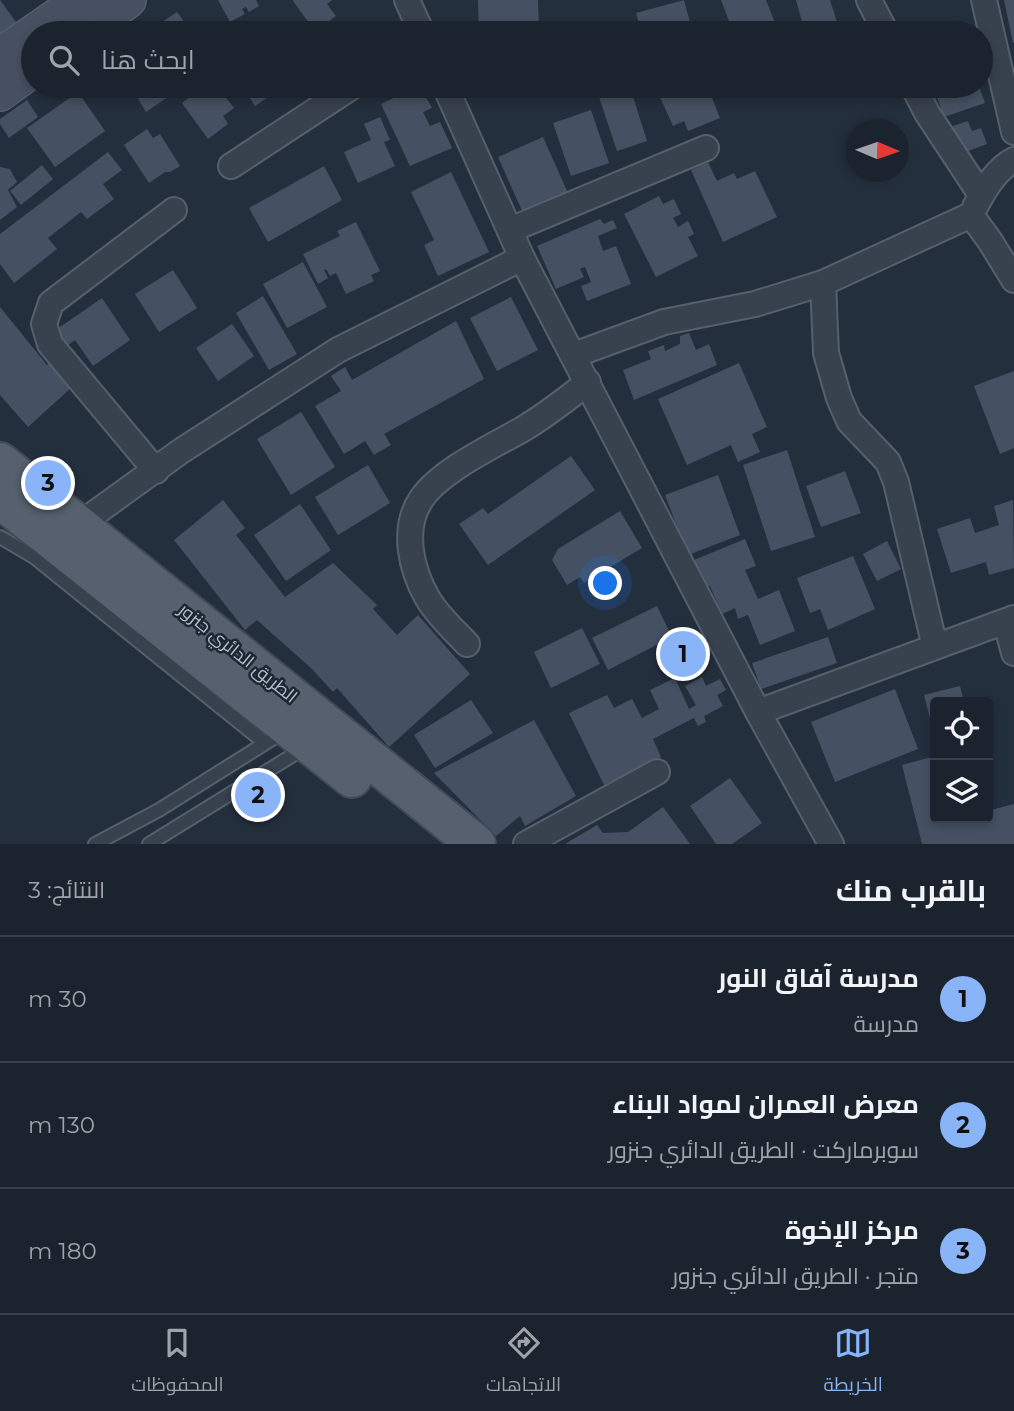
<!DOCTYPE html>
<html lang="ar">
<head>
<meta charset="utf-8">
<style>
  body { margin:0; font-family:Montserrat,Cairo,sans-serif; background:#242b36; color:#f1f3f6; direction:rtl }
  .controls { position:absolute; right:21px; bottom:21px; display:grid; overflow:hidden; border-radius:7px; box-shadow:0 4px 10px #0003 }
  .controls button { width:63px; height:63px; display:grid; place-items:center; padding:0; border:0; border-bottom:2px solid #39404a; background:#1b232e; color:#f1f3f6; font:35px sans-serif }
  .compass { position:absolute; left:846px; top:119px; width:63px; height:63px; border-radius:50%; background:#1b232e; box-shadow:0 4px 10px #0003; rotate:92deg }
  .you { position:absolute; left:606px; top:584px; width:24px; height:24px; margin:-18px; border:5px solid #fff; border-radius:50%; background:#1a73e8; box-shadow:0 0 0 10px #1a73e833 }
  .badge { display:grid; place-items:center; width:46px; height:46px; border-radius:50%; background:#8ab4f8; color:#111; font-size:23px; font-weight:700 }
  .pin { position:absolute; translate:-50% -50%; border:4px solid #fff; box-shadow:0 2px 7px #0006 }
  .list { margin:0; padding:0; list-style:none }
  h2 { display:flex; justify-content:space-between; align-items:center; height:91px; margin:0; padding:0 28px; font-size:30px }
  h2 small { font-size:23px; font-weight:400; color:#a0a4aa }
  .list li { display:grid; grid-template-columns:46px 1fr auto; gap:21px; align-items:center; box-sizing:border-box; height:126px; padding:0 28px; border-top:2px solid #39404a }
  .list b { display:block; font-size:26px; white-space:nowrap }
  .list p { margin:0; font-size:23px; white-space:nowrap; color:#a0a4aa }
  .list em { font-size:23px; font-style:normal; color:#a0a4aa }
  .icon { flex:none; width:38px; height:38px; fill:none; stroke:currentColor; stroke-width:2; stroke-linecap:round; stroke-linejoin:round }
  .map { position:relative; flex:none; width:1014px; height:844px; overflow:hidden; direction:ltr }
  .search { position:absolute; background:#1b232e; box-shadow:0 4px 10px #0003; left:21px; right:21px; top:21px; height:77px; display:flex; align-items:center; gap:18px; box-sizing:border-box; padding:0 24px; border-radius:38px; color:#a0a4aa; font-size:26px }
  .sheet { height:469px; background:#1b232e }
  nav { display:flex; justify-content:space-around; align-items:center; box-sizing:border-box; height:98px; border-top:2px solid #39404a; background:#1b232e; font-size:19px; color:#a0a4aa }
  nav a { display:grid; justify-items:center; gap:4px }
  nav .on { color:#8ab4f8 }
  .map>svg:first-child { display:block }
</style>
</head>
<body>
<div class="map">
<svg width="1014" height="844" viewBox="0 0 1014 844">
  <rect width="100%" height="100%" fill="#242f3e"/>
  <g fill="#455162">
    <path d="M0,0L21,29L0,44Z"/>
    <path d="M218,0H256L259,6L249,12L246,7L242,9L245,14L230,22Z"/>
    <path d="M294,0H332L327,4L336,16L315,31L293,1Z"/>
    <path d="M478,0H538L539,33H479Z"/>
    <path d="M684,0L693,33H642L636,13Z"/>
    <path d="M721,0H766L776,25L772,27L774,33H728L724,23L729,21Z"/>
    <path d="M796,0H830L838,25L822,30L823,33H811L809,23L803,25Z"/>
    <path d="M1004,0H1014V43H1013Z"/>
    <path d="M177,12L192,33H146Z"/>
    <path d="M122,86H160L168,97L146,112L134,92L128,96Z"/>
    <path d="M204,86H217L234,108L223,116L228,124L208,139L182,103Z"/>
    <path d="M242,86H284L255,106Z"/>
    <path d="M418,86H420L432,108L423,112L430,126L440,122L452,148L410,166L381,104Z"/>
    <path d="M655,86H713L718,96L712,98L720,118L688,131L684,121L673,126Z"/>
    <path d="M933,86H979L985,103L944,117Z"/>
    <path d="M630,87L647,141L617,151L599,97Z"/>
    <path d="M78,92L105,131L55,167L27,128Z"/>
    <path d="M27,100L38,117L9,138L0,124V119Z"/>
    <path d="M591,110L609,163L571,176L553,123Z"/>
    <path d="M380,117L390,140L384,142L395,166L358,183L344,152L371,140L364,124Z"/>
    <path d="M968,121L972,131L981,128L987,144L960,154L950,127Z"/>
    <path d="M147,129L153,138L160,134L180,166L170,172H165L149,183L124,145Z"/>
    <path d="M543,137L568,193L523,213L498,157Z"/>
    <path d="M108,152L122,170L103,184L114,199L87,219L81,212L48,238L57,249L14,283L0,264V234Z"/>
    <path d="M708,162L717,181L734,173L737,179L755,171L777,217L723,242L691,170Z"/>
    <path d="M42,165L53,179L21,205L10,191Z"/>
    <path d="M324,166L342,200L268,242L249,208Z"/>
    <path d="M0,167L10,169L17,182L8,190L17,207L0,220Z"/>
    <path d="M451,172L489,252L438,276L424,245L434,240L411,192Z"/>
    <path d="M659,196L663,204L674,199L681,214L673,218L678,227L688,221L694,234L688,237L698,256L656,277L624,214Z"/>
    <path d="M600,219L604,224L613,220L617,228L598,236L603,251L616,246L631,284L587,301L581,286L591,282L585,267L580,269L584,277L556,289L537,246Z"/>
    <path d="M356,222L380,271L371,275L374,281L346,294L336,273L330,276L326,269L324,270L328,278L318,284L303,254L340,236L337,231Z"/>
    <path d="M303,262L327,307L287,328L263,284Z"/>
    <path d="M173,270L197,308L159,332L135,294Z"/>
    <path d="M263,296L297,354L269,370L236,313Z"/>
    <path d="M511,297L538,350L497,371L470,318Z"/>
    <path d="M102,298L130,340L93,366L75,340L64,348L53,332Z"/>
    <path d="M0,307L47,365L49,364L71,388L28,427L0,395Z"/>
    <path d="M456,321L484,379L384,434L391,445L374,455L365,441L344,454L315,406L341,391L331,376L345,367L352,380Z"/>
    <path d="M232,324L254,356L218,381L196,348Z"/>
    <path d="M689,333L696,350L709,344L717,365L634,400L623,370L651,359L648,351L664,345L665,351L680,344V336Z"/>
    <path d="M739,363L767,427L752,434L760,452L738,462L731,445L687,465L658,399Z"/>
    <path d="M1014,371V448L1000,454L974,386Z"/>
    <path d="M301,412L335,467L291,495L257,439Z"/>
    <path d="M787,450L815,537L771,551L743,465Z"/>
    <path d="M571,456L595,490L488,565L459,524L483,508L488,514Z"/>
    <path d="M368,465L390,503L338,535L315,497Z"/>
    <path d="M845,471L861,513L821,527L806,486Z"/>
    <path d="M718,475L740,535L688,555L665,495Z"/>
    <path d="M223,500L245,528L236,535L285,597L333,563L377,605L373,609L397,635L418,615L470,674L389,747L337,688L333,692L312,669L257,620L245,630L174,540Z"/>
    <path d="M1013,500L1014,568L989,575L986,562L951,573L937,529L970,518L975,533L999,525L994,506Z"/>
    <path d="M300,504L331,550L286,581L254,535Z"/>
    <path d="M620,511L642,548L584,583L580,577L567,585L552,560L558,549Z"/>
    <path d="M745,539L756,566L745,570L758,599L779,590L795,631L760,645L748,615L738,619L735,608L722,614L710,586L705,587L694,560Z"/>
    <path d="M887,541L901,569L877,581L863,554Z"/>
    <path d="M853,556L875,609L828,630L820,609L810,613L797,578Z"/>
    <path d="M657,606L672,637L608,670L592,638Z"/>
    <path d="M582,628L600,664L551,688L534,652Z"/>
    <path d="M828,637L837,663L761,689L752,663Z"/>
    <path d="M702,677L706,686L720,679L726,690L717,695L723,706L704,716L706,722L698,726L694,718L653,739L661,757L604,785L569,713L607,695L614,708L632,699L642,718L659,709L650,690L675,678L689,709L696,705L685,686Z"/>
    <path d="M960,686L964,702H935L934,735L924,695Z"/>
    <path d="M895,689L918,749L835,782L811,722Z"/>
    <path d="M471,700L493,733L435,768L414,735Z"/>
    <path d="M534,720L576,796L525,826L520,816L496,836L434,773Z"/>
    <path d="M935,756V818H988V800L991,810L1014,804V844H922L902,765Z"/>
    <path d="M730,778L762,823L732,844H716L690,806Z"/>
    <path d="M663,807L690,844H565L597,825L603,833L628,832Z"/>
  </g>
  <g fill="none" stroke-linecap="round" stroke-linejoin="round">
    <g stroke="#565f6c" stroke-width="16">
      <g id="lane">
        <path d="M0,537L34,557L265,743"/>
        <path d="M95,844L159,810L272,739"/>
        <path d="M149,844L306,747"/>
      </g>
    </g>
    <g stroke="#565f6c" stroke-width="28">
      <g id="street">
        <path d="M407,0L422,33"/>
        <path d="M869,0L886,33"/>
        <path d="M984,0L1014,132"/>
        <path d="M445,86L522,258L758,712L831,844"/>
        <path d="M913,86L927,113L981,195"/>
        <path d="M231,166L353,86"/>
        <path d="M975,207C984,190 996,169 1014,160"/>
        <path d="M510,230L706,148"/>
        <path d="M823,283L826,353L839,398L849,421L888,462L896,482L935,647"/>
        <path d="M574,355L664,322L755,304L823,283L971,215L990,241L1014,280"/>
        <path d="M156,471L50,344L44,324L51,303L174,210"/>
        <path d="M69,532L181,451L338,350L522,258"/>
        <path d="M1006,622L1014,653"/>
        <path d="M467,644C454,630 438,616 428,599C411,570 401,528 422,498C442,470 493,446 523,429C546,415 567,399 588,382"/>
        <path d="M758,712L1014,618"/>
        <path d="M526,844L657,772"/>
      </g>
    </g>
    <g stroke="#565f6c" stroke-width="38">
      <g id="secondary">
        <path d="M82,33L128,0"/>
        <path d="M0,56L81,0"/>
        <path d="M0,93L33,69"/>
      </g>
    </g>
    <g stroke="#414a57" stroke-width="42">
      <g id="primary">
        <path d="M0,462L476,844"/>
        <path d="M0,499L352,778"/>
      </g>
    </g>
    <use href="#lane" stroke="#38414e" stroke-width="12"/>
    <use href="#street" stroke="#38414e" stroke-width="24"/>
    <use href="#secondary" stroke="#465061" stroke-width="35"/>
    <use href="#primary" stroke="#56606e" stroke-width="38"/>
  </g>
  <g text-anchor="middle" stroke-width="5" stroke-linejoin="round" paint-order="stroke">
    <g font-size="18" fill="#b4bcc9" stroke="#1d2633">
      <text transform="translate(238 653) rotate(39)" y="6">الطريق الدائري جنزور</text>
    </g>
  </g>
</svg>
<div class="controls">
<button><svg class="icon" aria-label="locate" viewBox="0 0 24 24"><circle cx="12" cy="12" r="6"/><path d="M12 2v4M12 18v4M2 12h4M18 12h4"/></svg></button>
<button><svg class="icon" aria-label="layers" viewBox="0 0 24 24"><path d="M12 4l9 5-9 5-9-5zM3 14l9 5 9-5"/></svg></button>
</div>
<svg class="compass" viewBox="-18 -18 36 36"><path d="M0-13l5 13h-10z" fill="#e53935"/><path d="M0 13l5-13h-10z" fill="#a0a4aa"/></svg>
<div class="you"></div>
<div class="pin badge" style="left:683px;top:654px">1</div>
<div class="pin badge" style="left:258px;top:795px">2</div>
<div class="pin badge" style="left:48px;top:483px">3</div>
<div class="search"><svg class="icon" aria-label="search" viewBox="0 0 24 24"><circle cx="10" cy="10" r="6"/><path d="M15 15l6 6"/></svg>ابحث هنا</div>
</div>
<section class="sheet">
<h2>بالقرب منك<small>النتائج: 3</small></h2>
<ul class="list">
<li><span class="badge">1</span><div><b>مدرسة آفاق النور</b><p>مدرسة</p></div><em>30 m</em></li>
<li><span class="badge">2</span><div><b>معرض العمران لمواد البناء</b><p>سوبرماركت · الطريق الدائري جنزور</p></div><em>130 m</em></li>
<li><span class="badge">3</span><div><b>مركز الإخوة</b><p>متجر · الطريق الدائري جنزور</p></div><em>180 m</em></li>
</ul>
</section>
<nav>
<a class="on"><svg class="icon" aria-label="map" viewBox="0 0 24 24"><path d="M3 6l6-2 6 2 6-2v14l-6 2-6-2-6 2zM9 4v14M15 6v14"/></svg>الخريطة</a>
<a><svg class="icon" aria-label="directions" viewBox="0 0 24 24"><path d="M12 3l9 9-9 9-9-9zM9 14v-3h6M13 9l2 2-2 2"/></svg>الاتجاهات</a>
<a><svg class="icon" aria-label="saved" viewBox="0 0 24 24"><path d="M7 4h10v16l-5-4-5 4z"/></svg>المحفوظات</a>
</nav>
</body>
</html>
